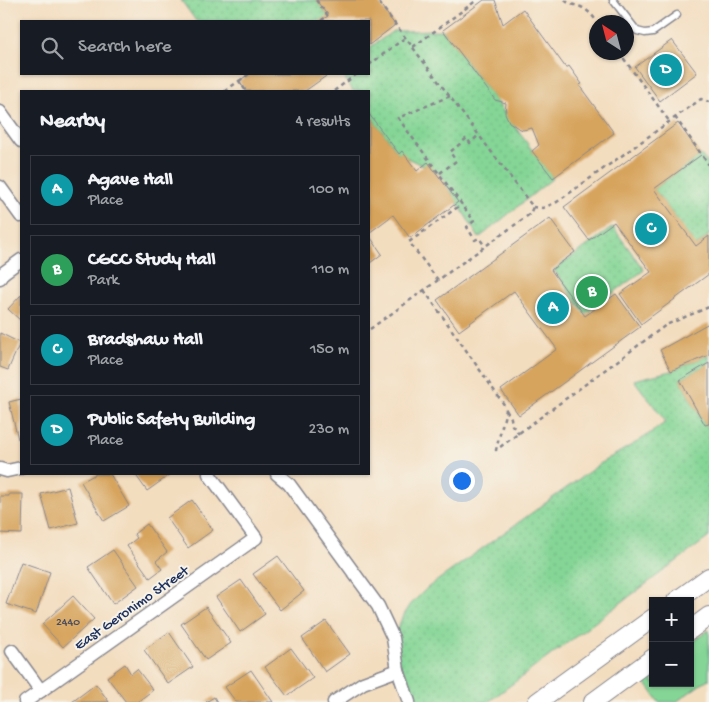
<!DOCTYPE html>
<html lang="en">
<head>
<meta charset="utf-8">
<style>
  body { margin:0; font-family:"Gochi Hand",sans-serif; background:#242831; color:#f1f3f6 }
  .controls { position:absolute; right:15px; bottom:15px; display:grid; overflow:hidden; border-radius:0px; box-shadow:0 1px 4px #0004 }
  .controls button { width:45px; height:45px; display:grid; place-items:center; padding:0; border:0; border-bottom:1px solid #363941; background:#171b24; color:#f1f3f6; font:25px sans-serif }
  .compass { position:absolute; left:589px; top:15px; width:45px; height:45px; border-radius:50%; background:#171b24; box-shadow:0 1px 4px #0004; rotate:324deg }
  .you { position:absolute; left:461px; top:480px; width:18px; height:18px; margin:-12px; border:4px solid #fff; border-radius:50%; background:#1a73e8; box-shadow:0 0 0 8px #1a73e833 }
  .badge { display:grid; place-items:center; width:32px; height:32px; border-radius:50%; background:#2563eb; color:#fff; font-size:16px; font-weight:700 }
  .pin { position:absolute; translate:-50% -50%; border:2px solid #fff; box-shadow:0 1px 5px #0006 }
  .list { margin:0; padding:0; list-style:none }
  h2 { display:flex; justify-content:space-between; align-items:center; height:65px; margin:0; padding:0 20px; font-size:21px }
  h2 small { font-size:16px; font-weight:400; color:#9ea1a6 }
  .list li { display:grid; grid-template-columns:32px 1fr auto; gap:15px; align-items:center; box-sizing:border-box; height:70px; margin:0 10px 10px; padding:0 10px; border:1px solid #363941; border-radius:0px }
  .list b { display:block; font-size:19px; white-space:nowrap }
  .list p { margin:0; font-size:16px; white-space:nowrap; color:#9ea1a6 }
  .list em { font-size:16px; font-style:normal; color:#9ea1a6 }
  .icon { flex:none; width:28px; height:28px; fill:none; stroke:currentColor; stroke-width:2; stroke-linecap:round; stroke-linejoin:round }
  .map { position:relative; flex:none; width:709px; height:702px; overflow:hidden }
  .search { position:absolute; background:#171b24; box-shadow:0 1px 4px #0004; left:20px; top:20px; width:350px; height:55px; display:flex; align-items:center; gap:12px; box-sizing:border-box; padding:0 18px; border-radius:0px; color:#9ea1a6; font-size:19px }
  .panel { position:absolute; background:#171b24; box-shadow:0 1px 4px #0004; left:20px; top:90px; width:350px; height:385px; border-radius:0px }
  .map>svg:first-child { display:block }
</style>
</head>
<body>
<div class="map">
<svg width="709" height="702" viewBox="0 0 709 702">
  <defs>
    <pattern id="park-dots" width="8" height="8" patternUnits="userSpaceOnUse" patternTransform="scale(1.25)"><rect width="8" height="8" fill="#85d696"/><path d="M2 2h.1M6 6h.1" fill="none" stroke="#72b884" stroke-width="1.8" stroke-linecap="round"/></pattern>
  </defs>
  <rect width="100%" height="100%" fill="#f7f3e8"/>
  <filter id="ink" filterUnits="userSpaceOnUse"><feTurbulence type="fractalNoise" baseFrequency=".02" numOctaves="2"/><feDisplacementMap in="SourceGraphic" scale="10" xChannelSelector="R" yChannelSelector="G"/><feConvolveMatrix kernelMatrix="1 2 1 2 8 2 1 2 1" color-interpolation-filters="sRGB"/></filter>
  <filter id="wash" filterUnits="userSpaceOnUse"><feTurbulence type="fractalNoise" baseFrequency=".0096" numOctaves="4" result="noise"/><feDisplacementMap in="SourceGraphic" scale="20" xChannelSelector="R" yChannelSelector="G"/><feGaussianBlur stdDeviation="1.12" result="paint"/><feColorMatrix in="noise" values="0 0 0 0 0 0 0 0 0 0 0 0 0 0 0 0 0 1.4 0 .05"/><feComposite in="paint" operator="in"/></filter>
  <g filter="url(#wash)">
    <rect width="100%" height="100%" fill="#f3ddbf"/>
    <path fill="#85d696" stroke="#50827a" d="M709,630V680L708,679L676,702H659L642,678L653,671V683H690V644Z"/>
    <g fill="url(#park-dots)" stroke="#50827a">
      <path d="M181,0H316L328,16L320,21H196Z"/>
      <path d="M443,30L553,178L479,238L440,174L399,154L369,114V91H353L342,74H369V48L393,31Z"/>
      <path d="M701,155L709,165V235L696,246L654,189Z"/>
      <path d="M613,227L644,270L585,314L554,270Z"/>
      <path d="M709,355V363L680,380L705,425L709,424V537L488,702H410L393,638L402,618L411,604L427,588L604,461L639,441L666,422L634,380L671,371Z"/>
    </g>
    <g id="blocks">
      <g fill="#d7a45d">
        <path d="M316,0H377L395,25L369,45V21H320L328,16Z"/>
        <path d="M484,0H495L503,24L523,9L566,68L569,66L582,84L579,85L614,133L553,178L532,151L539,145L532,128L523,130L518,128L509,122L505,113L506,103L495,100L443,30Z"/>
        <path d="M672,40L697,73L660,101L635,67Z"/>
        <path d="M249,74H329L305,91H246L239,81Z"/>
        <path d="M369,114L399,154L402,151L417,171L428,162L458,202L410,238L393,215L369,233Z"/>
        <path d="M678,123L701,155L654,189L696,246L709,236V274L641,324L620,294L651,272L614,222L589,240L564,207Z"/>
        <path d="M550,218L575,252L551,270L585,316L616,294L640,327L519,415L501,390L557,349L514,291L459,331L437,300Z"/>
        <path d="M369,235L382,254L370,263L369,261Z"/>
        <path d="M21,295V321L8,309Z"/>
        <path d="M709,323V355L671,371L660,350Z"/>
        <path d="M0,333L20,343L8,370L0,367Z"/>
        <path d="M709,363V424L705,425L680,380Z"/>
        <path d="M21,399V438L18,439L9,402Z"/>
        <path d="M96,474H110L129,506L104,521L81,482Z"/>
        <path d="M135,474H171L147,491Z"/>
        <path d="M68,487L78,523L51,530L41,494Z"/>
        <path d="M9,494H23L22,534L0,533V496H9Z"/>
        <path d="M192,500L213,530L188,548L167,518Z"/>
        <path d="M147,524L167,552L156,561L162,569L150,578L127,546L137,538L134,534Z"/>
        <path d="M113,550L138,586L113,604L88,567Z"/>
        <path d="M278,556L304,591L280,610L253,574Z"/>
        <path d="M21,562L50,572L36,614L6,604Z"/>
        <path d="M241,580L265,614L240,632L216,597Z"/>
        <path d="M73,596L94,619L63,647L42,624Z"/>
        <path d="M206,607L231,643L206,660L181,624Z"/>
        <path d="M326,621L350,654L325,672L302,638Z"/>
        <path d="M169,632L193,667L168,684L144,650Z"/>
        <path d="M291,648L313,678L287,696L265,667Z"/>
        <path d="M125,664L131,674L137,669L153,690L137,702H126L107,677Z"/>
        <path d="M251,670L273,702H236L225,687Z"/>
        <path d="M96,684L109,702H72Z"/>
        <path d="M214,697L217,702H206Z"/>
      </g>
    </g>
  </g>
  <g filter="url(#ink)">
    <use href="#blocks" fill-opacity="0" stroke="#87868e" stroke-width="1"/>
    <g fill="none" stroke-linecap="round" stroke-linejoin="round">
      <g stroke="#87868e" stroke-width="9">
        <path id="service" d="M613,0L637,31L645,33L653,32L677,15"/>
      </g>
      <g stroke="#87868e" stroke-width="15">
        <g id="minor">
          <path d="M0,112L21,141"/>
          <path d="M0,187L21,216"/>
          <path d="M0,278L3,273L21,260"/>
          <path d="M0,469L7,471L21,468"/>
          <path d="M277,474L289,484L378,606L393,638L398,670L409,702"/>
          <path d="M12,651L41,691"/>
          <path d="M25,702L256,538L209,474"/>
          <path d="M334,702L363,683L398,670"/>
        </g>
      </g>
      <g stroke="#87868e" stroke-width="20">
        <g id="secondary">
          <path d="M676,601L709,577"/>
          <path d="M690,630L709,616"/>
          <path d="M537,702L653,618"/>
          <path d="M593,702L653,658"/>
        </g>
      </g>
      <g stroke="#87868e" stroke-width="2.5" stroke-dasharray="4 4" stroke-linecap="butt">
        <path d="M316,0L328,16L320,21"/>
        <path d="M565,0C569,5 574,4 581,7C588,10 593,16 597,22"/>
        <path d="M413,47L477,0"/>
        <path d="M619,52L669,121"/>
        <path d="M369,65L406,37"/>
        <path d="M239,81L249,74"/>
        <path d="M225,91L239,81L246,91"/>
        <path d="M334,91L357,74"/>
        <path d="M450,96L398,118L474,221L467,227L475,240L479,238L485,246"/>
        <path d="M675,117L709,165"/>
        <path d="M440,173L456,161L450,152L467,138L470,143L479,135"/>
        <path d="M533,207L543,208L557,202L701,99L709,102"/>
        <path d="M438,280L409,242L462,204"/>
        <path d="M424,290L505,406L506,410L496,450L666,325L709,307"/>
        <path d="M370,329L530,214L533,207L377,0"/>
        <path d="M506,410L511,418L512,425L519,434"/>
      </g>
      <use href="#service" stroke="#fff" stroke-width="6"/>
      <use href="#minor" stroke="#fff" stroke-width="12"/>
      <use href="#secondary" stroke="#fff" stroke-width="18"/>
    </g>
  </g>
  <g text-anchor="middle" stroke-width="4" stroke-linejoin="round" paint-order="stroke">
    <g font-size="12" fill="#4a4c5e">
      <text x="68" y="625">2440</text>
    </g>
    <g font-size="15" fill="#1b2f5e" stroke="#f7f3e8">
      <text transform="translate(131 607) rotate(-35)" y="5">East Geronimo Street</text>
    </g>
  </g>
</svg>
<div class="controls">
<button>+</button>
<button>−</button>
</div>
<svg class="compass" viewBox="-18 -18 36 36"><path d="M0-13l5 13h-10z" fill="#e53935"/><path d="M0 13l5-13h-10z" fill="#9ea1a6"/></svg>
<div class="you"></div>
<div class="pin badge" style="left:553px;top:308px;background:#0f9aa8">A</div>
<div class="pin badge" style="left:592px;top:292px;background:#2e9e5b">B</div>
<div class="pin badge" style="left:651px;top:229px;background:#0f9aa8">C</div>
<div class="pin badge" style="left:666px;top:70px;background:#0f9aa8">D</div>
<div class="search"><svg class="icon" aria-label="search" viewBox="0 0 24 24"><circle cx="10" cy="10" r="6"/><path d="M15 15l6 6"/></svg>Search here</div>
<section class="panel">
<h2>Nearby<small>4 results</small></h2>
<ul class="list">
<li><span class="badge" style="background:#0f9aa8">A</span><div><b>Agave Hall</b><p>Place</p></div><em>100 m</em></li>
<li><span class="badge" style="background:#2e9e5b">B</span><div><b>CGCC Study Hall</b><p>Park</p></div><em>110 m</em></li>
<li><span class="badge" style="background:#0f9aa8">C</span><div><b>Bradshaw Hall</b><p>Place</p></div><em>150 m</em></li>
<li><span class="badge" style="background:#0f9aa8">D</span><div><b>Public Safety Building</b><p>Place</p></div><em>230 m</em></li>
</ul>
</section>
</div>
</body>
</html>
